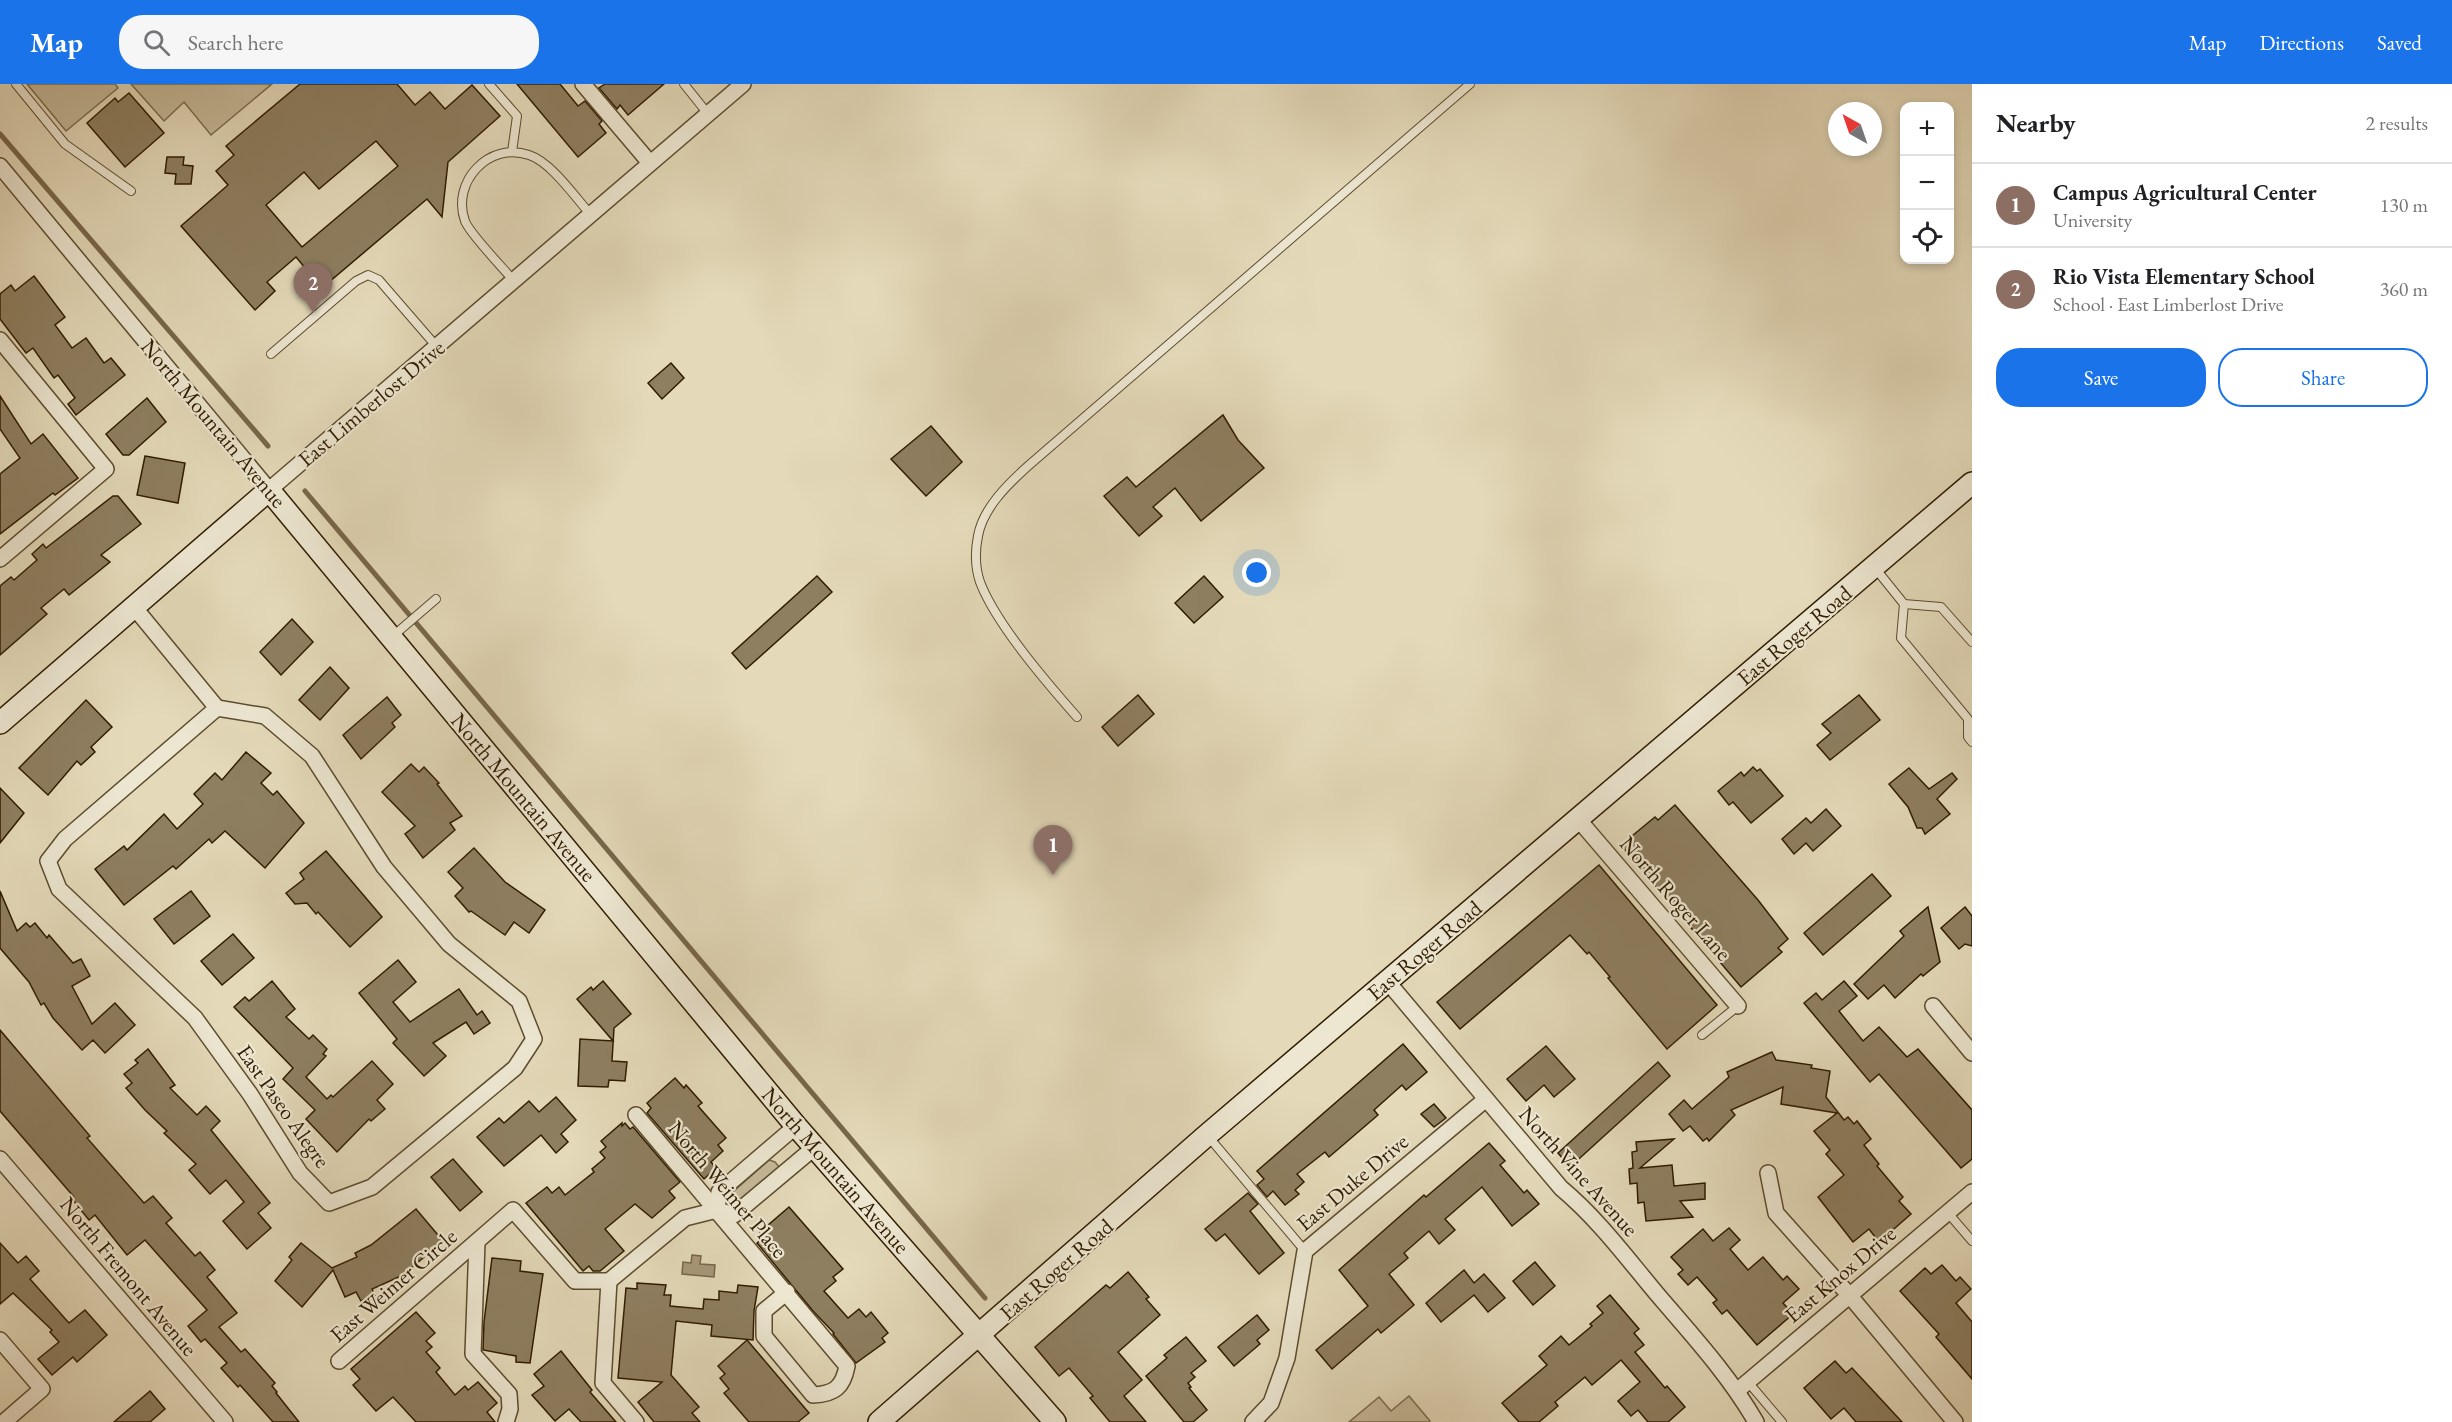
<!DOCTYPE html>
<html lang="en">
<head>
<meta charset="utf-8">
<style>
  body { margin:0; font-family:"EB Garamond",serif; background:#f6f6f6; color:#202124 }
  .controls { position:absolute; right:18px; top:18px; display:grid; overflow:hidden; border-radius:12px; box-shadow:0 3px 9px #0003 }
  .controls button { width:54px; height:54px; display:grid; place-items:center; padding:0; border:0; border-bottom:2px solid #e0e0e0; background:#fff; color:#202124; font:30px sans-serif }
  .compass { position:absolute; left:1828px; top:18px; width:54px; height:54px; border-radius:50%; background:#fff; box-shadow:0 3px 9px #0003; rotate:320deg }
  .you { position:absolute; left:1257px; top:489px; width:21px; height:21px; margin:-15px; border:4px solid #fff; border-radius:50%; background:#1a73e8; box-shadow:0 0 0 9px #1a73e833 }
  .badge { display:grid; place-items:center; width:39px; height:39px; border-radius:50%; background:#1a73e8; color:#fff; font-size:20px; font-weight:700 }
  .pin { position:absolute; translate:-50% -50px; filter:drop-shadow(0 2px 3px #0008) }
  .pin::after { content:''; position:absolute; top:32px; width:21px; height:18px; background:inherit; clip-path:polygon(0 0,100% 0,50% 100%) }
  .list { margin:0; padding:0; list-style:none }
  h2 { display:flex; justify-content:space-between; align-items:center; height:78px; margin:0; padding:0 24px; font-size:26px }
  h2 small { font-size:20px; font-weight:400; color:#757577 }
  .list li { display:grid; grid-template-columns:39px 1fr auto; gap:18px; align-items:center; box-sizing:border-box; height:84px; padding:0 24px; border-top:2px solid #e0e0e0 }
  .list b { display:block; font-size:22px; white-space:nowrap }
  .list p { margin:0; font-size:20px; white-space:nowrap; color:#757577 }
  .list em { font-size:20px; font-style:normal; color:#757577 }
  .actions { display:flex; gap:12px; padding:18px 24px }
  .actions a { flex:1; padding:14px 0; border:2px solid #1a73e8; border-radius:24px; text-align:center; font-size:21px; color:#1a73e8 }
  .actions .main { background:#1a73e8; color:#fff }
  .icon { flex:none; width:33px; height:33px; fill:none; stroke:currentColor; stroke-width:2; stroke-linecap:round; stroke-linejoin:round }
  .map { position:relative; flex:none; width:1972px; height:1338px; overflow:hidden }
  header { display:flex; align-items:center; gap:36px; box-sizing:border-box; height:84px; padding:0 30px; background:#1a73e8; color:#fff }
  header strong { font-size:28px }
  nav { display:flex; gap:33px; margin-inline-start:auto; font-size:21px }
  .search { width:420px; height:54px; background:#f6f6f6; display:flex; align-items:center; gap:15px; box-sizing:border-box; padding:0 21px; border-radius:24px; color:#757577; font-size:22px }
  main { display:flex }
  aside { flex:1; background:#fff }
  .map>svg:first-child { display:block }
</style>
</head>
<body>
<header>
<strong>Map</strong>
<div class="search"><svg class="icon" aria-label="search" viewBox="0 0 24 24"><circle cx="10" cy="10" r="6"/><path d="M15 15l6 6"/></svg>Search here</div>
<nav><a>Map</a><a>Directions</a><a>Saved</a></nav>
</header>
<main>
<div class="map">
<svg width="1972" height="1338" viewBox="0 0 1972 1338">
  <rect width="100%" height="100%" fill="#e4daba"/>
  <filter id="stains"><feTurbulence type="fractalNoise" baseFrequency=".00333" numOctaves="4"/><feColorMatrix values="0 0 0 0 .2 0 0 0 0 .09 0 0 0 0 .02 0 0 0 .5 -.17"/></filter>
  <radialGradient id="worn" r=".72"><stop offset=".6" stop-color="#630" stop-opacity="0"/><stop offset="1" stop-color="#630" stop-opacity=".3"/></radialGradient>
  <g fill="#c5ba9a" stroke="#7a6b4d" stroke-width="1.5">
    <path d="M27,0H115L118,4L66,47Z"/>
    <path d="M131,0H272L211,51L184,18L164,37Z"/>
    <path d="M769,1076L775,1078L779,1083L735,1122L725,1120L726,1114Z"/>
    <path d="M1409,1312L1430,1337L1429,1338H1349L1379,1313L1391,1327Z"/>
  </g>
  <path fill="#a7997b" stroke="#77674a" stroke-width="1.5" d="M692,1171L701,1172L700,1180L715,1181L714,1193L682,1190L683,1178L691,1179Z"/>
  <g fill="none" stroke-linecap="round" stroke-linejoin="round">
    <g stroke="#77674a" stroke-width="5">
      <path d="M0,50L268,362"/>
      <path d="M305,407L985,1214"/>
    </g>
  </g>
  <g fill="#8e7f61" stroke="#301c00" stroke-width="1.5" fill-rule="evenodd">
    <path d="M300,0H397L415,21L430,8L445,25L472,1L500,32L448,78L442,133L427,115L322,204L296,173L267,198L275,207L255,226L181,142L228,101L216,87L234,71L226,62ZM376,57L398,82L302,163L266,121L304,88L319,105Z"/>
    <path d="M517,0H560L578,22L585,17L602,37L599,40L606,49L578,73Z"/>
    <path d="M605,0H664L628,31L620,21L617,25L599,4Z"/>
    <path d="M129,9L164,49L125,83L87,39L115,14L118,18Z"/>
    <path d="M167,73H184L183,81L193,82L191,100H175L176,90L165,89Z"/>
    <path d="M34,192L65,233L55,241L72,264L86,254L104,279L111,274L125,291L76,331L68,320L75,314L58,291L54,294L33,264L26,269L0,235V210L11,201L15,207Z"/>
    <path d="M671,279L684,294L662,315L648,299Z"/>
    <path d="M0,312L31,360L43,350L78,394L55,411L53,409L0,450V390L20,374L0,345Z"/>
    <path d="M147,314L166,338L129,371H123L106,350Z"/>
    <path d="M1223,331L1238,356L1264,384L1201,437L1175,404L1153,423L1162,432L1139,452L1104,412L1127,393L1136,403Z"/>
    <path d="M931,342L962,378L926,412L891,375Z"/>
    <path d="M145,372L185,379L178,419L137,411Z"/>
    <path d="M113,412H118L141,440L101,471L110,478L69,511L64,505L41,524L47,530L0,571V502L11,493L14,496L37,476L32,470L43,460L46,464Z"/>
    <path d="M817,492L832,508L746,585L732,569Z"/>
    <path d="M1204,492L1223,513L1194,539L1175,519Z"/>
    <path d="M292,535L313,558L281,591L260,568Z"/>
    <path d="M330,583L349,604L320,636L299,616Z"/>
    <path d="M1138,611L1154,630L1118,662L1102,643Z"/>
    <path d="M1859,611L1880,636L1830,676L1817,661L1831,649L1822,640Z"/>
    <path d="M387,613L401,631L392,639L395,643L361,675L343,651Z"/>
    <path d="M86,616L112,643L91,663L95,668L81,681L77,677L48,711L19,684Z"/>
    <path d="M246,668L271,689L261,699L273,711L277,707L304,739L265,784L225,747L212,759L209,755L176,785L173,782L124,821L95,785L124,762L127,766L164,730L177,745L203,720L194,710L215,689L222,696Z"/>
    <path d="M411,680L419,688L424,683L439,699L437,700L462,732L450,739L455,746L423,774L405,750L415,742L382,708Z"/>
    <path d="M1753,683L1757,687L1760,685L1783,712L1751,739L1733,718L1729,721L1718,707L1741,688L1744,692Z"/>
    <path d="M1909,684L1929,705L1952,689L1957,695L1937,715L1950,730L1925,750L1922,744H1917L1908,723L1889,700Z"/>
    <path d="M0,704L24,729L0,759Z"/>
    <path d="M1675,721L1758,816L1788,855L1778,864L1782,868L1741,903L1621,761L1655,733L1658,736Z"/>
    <path d="M1826,725L1841,742L1813,767L1806,759L1794,770L1782,755L1806,734L1811,739Z"/>
    <path d="M474,764L505,798L545,826L529,849L514,838L505,851L471,827L469,828L455,812L463,804L448,788Z"/>
    <path d="M326,767L382,833L350,863L318,828L316,830L307,819L295,820L286,809L304,795L300,789Z"/>
    <path d="M1599,781L1717,921L1667,965L1608,894L1610,893L1589,868L1587,870L1570,851L1460,945L1437,918Z"/>
    <path d="M1872,790L1891,812L1823,871L1804,849Z"/>
    <path d="M0,807L17,847L26,839L30,843L35,839L47,854L49,851L73,879L81,875L90,892L72,902L92,940L115,919L135,941L105,969L93,956L82,966L53,934L44,919L41,921L29,898L0,864Z"/>
    <path d="M191,807L210,832L174,860L154,835Z"/>
    <path d="M1928,823L1940,878L1923,892L1921,890L1895,914L1884,901L1868,915L1854,900L1904,852L1900,847Z"/>
    <path d="M1965,823L1972,832V862L1965,860L1959,865L1941,844Z"/>
    <path d="M233,850L254,874L222,901L201,877Z"/>
    <path d="M398,876L416,898L393,918L410,938L459,905L477,931L482,927L490,939L474,950L466,938L433,959L446,972L424,992L393,959L397,955L359,909Z"/>
    <path d="M272,897L295,925L286,933L309,955L313,951L327,965L323,970L326,972L306,993L327,1015L331,1011L333,1013L372,977L393,1000L377,1016L385,1025L371,1037L369,1035L337,1068L306,1035L315,1026L283,995L293,984L234,923L245,913L249,917Z"/>
    <path d="M603,897L631,930L614,944L612,977L627,978L625,997L609,996L608,1003L578,1002L580,955L613,957L577,915L591,903L593,906Z"/>
    <path d="M1844,897L1857,912L1839,927L1863,957L1879,943L1907,973L1918,965L1972,1026V1075L1961,1084L1879,990L1870,998L1804,919L1816,909L1822,916Z"/>
    <path d="M0,946L90,1052L87,1054L144,1119L153,1112L172,1134L166,1139L195,1172L200,1168L215,1186L207,1193L237,1229L219,1243L241,1268L245,1265L275,1299L272,1302L277,1308L276,1309L299,1338H273L240,1301L238,1303L221,1284L227,1279L205,1255L201,1258L188,1242L207,1226L145,1156L127,1171L95,1131L89,1136L72,1115L74,1113L0,1027Z"/>
    <path d="M1403,960L1427,988L1406,1006L1402,1001L1374,1026L1378,1031L1329,1073L1325,1068L1297,1090L1304,1098L1295,1106L1299,1110L1285,1121L1273,1107L1267,1113L1257,1101L1264,1095L1257,1087Z"/>
    <path d="M1546,962L1575,995L1554,1013L1544,1001L1526,1017L1507,995Z"/>
    <path d="M148,965L175,1001L170,1004L197,1031L206,1022L220,1037L211,1046L270,1119L258,1129L271,1144L247,1165L223,1137L244,1118L226,1096L210,1110L189,1086L196,1080L164,1049L167,1047L145,1026L126,1004L132,999L124,990L138,979L135,976Z"/>
    <path d="M1772,968L1776,976L1812,981L1811,984L1830,987L1826,1013L1844,1036L1848,1033L1854,1040L1857,1037L1871,1055L1864,1061L1879,1080L1877,1082L1903,1113L1899,1117L1911,1130L1879,1158L1869,1145L1853,1158L1818,1113L1844,1091L1826,1070L1830,1066L1814,1047L1837,1029L1781,1020L1783,1003L1731,1026L1735,1031L1709,1057L1707,1054L1703,1057L1690,1042L1683,1047L1669,1030L1684,1016L1692,1025L1729,993L1727,988Z"/>
    <path d="M1658,978L1670,992L1570,1083L1558,1069Z"/>
    <path d="M675,994L684,1004L686,1001L702,1019L698,1022L726,1054L718,1061L723,1067L711,1078L716,1084L704,1095L647,1029L651,1024L647,1019Z"/>
    <path d="M556,1013L576,1036L561,1050L568,1058L556,1069L541,1051L504,1082L477,1053L499,1034L504,1039L529,1017L539,1028Z"/>
    <path d="M1434,1020L1446,1034L1434,1043L1421,1030Z"/>
    <path d="M622,1039V1042L625,1039L630,1045L633,1043L680,1098L669,1107L675,1114L652,1134L635,1120L605,1145L624,1167L600,1187H593L589,1182L583,1187L526,1119L547,1103L552,1109L559,1103L565,1111L594,1088L592,1085L605,1074L600,1068L606,1063L601,1057Z"/>
    <path d="M1674,1055L1640,1084L1672,1081L1674,1102L1705,1099V1115L1680,1117L1693,1133L1646,1137L1644,1118L1638,1119L1637,1099L1630,1100L1629,1085L1633,1084L1632,1068L1637,1067L1636,1058Z"/>
    <path d="M1489,1059L1505,1077L1500,1081L1524,1109L1527,1106L1539,1120L1512,1142L1482,1103L1445,1135L1455,1146L1439,1160L1429,1147L1404,1169L1408,1174L1389,1190L1414,1221L1381,1249L1378,1245L1332,1285L1316,1266L1368,1222L1339,1186L1424,1111L1426,1113Z"/>
    <path d="M453,1075L482,1108L460,1127L431,1093Z"/>
    <path d="M1248,1109L1258,1120L1250,1127L1284,1169L1259,1190L1225,1150L1216,1157L1205,1145Z"/>
    <path d="M789,1123L843,1185L833,1193L836,1197L824,1207L848,1234L859,1225L866,1233L871,1228L888,1249L882,1254L885,1258L856,1279L833,1250L834,1249L813,1227L757,1159L765,1152L760,1148Z"/>
    <path d="M416,1125L443,1157L403,1191L372,1205L375,1211L361,1217L356,1208L345,1213L333,1186L302,1223L275,1197L292,1176L289,1173L301,1159L332,1184L357,1173L355,1169L371,1161Z"/>
    <path d="M1729,1144L1740,1156L1730,1165L1748,1186L1763,1173L1783,1196L1787,1192L1799,1205L1783,1219L1793,1230L1757,1261L1727,1226L1722,1230L1713,1219L1717,1216L1697,1193L1688,1201L1678,1190L1683,1186L1671,1173L1703,1145L1713,1157Z"/>
    <path d="M0,1159L18,1179L26,1172L39,1187L30,1195L69,1239L85,1226L107,1251L77,1278L73,1273L52,1291L38,1275L59,1258L50,1248L52,1246L13,1209L0,1220Z"/>
    <path d="M492,1174L521,1177L520,1187L543,1190L530,1279L516,1278V1272L483,1266L484,1238Z"/>
    <path d="M1535,1178L1555,1202L1533,1221L1513,1197Z"/>
    <path d="M1942,1181L1956,1197L1960,1193L1971,1205L1956,1219L1972,1238V1295L1936,1253L1939,1250L1900,1207L1925,1184L1931,1190Z"/>
    <path d="M1464,1186L1474,1199L1484,1190L1505,1214L1488,1228L1474,1211L1441,1238L1426,1219Z"/>
    <path d="M1128,1188L1149,1213L1146,1215L1160,1231L1118,1268L1142,1296L1124,1312L1146,1338H1110L1090,1314L1093,1312L1069,1284L1059,1292L1035,1263L1106,1201L1110,1204Z"/>
    <path d="M637,1199L666,1201L664,1211H671L670,1222L703,1225L704,1215L719,1216V1207L737,1209L738,1201L758,1203L754,1227L753,1256L711,1252L712,1241L676,1237L671,1291L699,1323L692,1329L700,1338H654L638,1318L662,1298L618,1294L626,1204L637,1205Z"/>
    <path d="M1610,1211L1639,1245L1634,1249L1644,1261L1635,1268L1665,1304L1667,1302L1685,1323L1668,1338H1648L1638,1326L1631,1332L1618,1317L1640,1298L1621,1276L1592,1301L1585,1293L1555,1318L1558,1322L1539,1338H1519L1502,1319L1547,1281L1539,1272L1561,1252L1569,1261L1592,1242L1590,1240L1603,1229L1597,1222Z"/>
    <path d="M416,1228L435,1249L426,1257L432,1263L426,1268L440,1284L436,1288L455,1311L465,1302L468,1306L478,1298L497,1319L487,1328L495,1338H416L393,1313L376,1327L353,1301L360,1295L351,1285Z"/>
    <path d="M1257,1231L1269,1246L1257,1256L1260,1260L1234,1282L1218,1263Z"/>
    <path d="M1186,1253L1206,1277L1191,1289L1195,1293L1188,1299L1191,1303L1189,1304L1207,1326L1193,1338H1184L1146,1292L1167,1274L1164,1271Z"/>
    <path d="M747,1256L809,1329L798,1338H749L724,1309L729,1305L720,1294L725,1290L718,1282Z"/>
    <path d="M561,1267L592,1306L590,1308L616,1338H581L569,1325L555,1337L532,1311L544,1302L534,1290Z"/>
    <path d="M1835,1277L1846,1289L1852,1284L1902,1338H1856L1844,1324L1831,1335L1804,1304Z"/>
    <path d="M150,1307L165,1325L150,1338H114Z"/>
  </g>
  <g fill="none" stroke-linecap="round" stroke-linejoin="round">
    <g stroke="#5d4c2e" stroke-width="10">
      <g id="lane">
        <path d="M16,0L65,60L131,107"/>
        <path d="M489,0L517,32L512,68"/>
        <path d="M684,0L708,30"/>
        <path d="M514,197C504,185 469,149 465,137C451,98 489,57 529,71C551,78 575,113 591,131"/>
        <path d="M271,270L356,197L368,191L379,196L437,263"/>
        <path d="M1875,484L1904,520L1941,523L1972,558"/>
        <path d="M1904,520L1901,554L1968,635V653L1972,658"/>
        <path d="M393,552L436,515"/>
        <path d="M1077,633C1047,599 996,540 980,498C975,483 975,467 978,452C983,424 1008,400 1028,382L1470,0"/>
        <path d="M1702,951L1738,922"/>
        <path d="M1207,1051L1305,1167"/>
        <path d="M1948,1129L1972,1157"/>
        <path d="M1748,1298L1782,1338"/>
      </g>
    </g>
    <g stroke="#5d4c2e" stroke-width="18">
      <g id="street">
        <path d="M583,0L650,79"/>
        <path d="M0,82L269,406L743,0"/>
        <path d="M0,256L106,385L0,475"/>
        <path d="M134,523L217,624"/>
        <path d="M217,624L265,632L312,672L384,783L449,860L519,917L534,955L515,984L372,1103L329,1119L300,1089L250,1010L195,934L59,805L48,777L65,755Z"/>
        <path d="M1578,735L1738,922"/>
        <path d="M1387,897L1561,1104C1598,1135 1626,1173 1657,1210C1692,1251 1729,1291 1756,1338"/>
        <path d="M1933,922L1972,969"/>
        <path d="M636,1031L847,1282C843,1303 835,1310 813,1311L764,1252V1227L787,1208"/>
        <path d="M0,1075L225,1338"/>
        <path d="M1768,1089L1776,1129L1850,1212L1955,1338"/>
        <path d="M717,1126L719,1108L796,1042"/>
        <path d="M477,1158L473,1270L509,1310L510,1325L506,1338"/>
        <path d="M609,1197L603,1299L636,1338"/>
        <path d="M0,1256L42,1305L4,1338"/>
        <path d="M339,1277L513,1126L575,1197H609L685,1134L717,1126L734,1131L815,1063"/>
        <path d="M1738,1306L1972,1108"/>
        <path d="M1253,1338L1271,1319L1287,1274L1305,1167L1486,1015"/>
      </g>
    </g>
    <g stroke="#301c00" stroke-width="24">
      <g id="secondary">
        <path d="M0,639L269,406L796,1042L1055,1338"/>
        <path d="M879,1338L1207,1051L1972,399"/>
      </g>
    </g>
    <use href="#lane" stroke="#ede7d2" stroke-width="8"/>
    <use href="#street" stroke="#ede7d2" stroke-width="15"/>
    <use href="#secondary" stroke="#ede7d2" stroke-width="21"/>
  </g>
  <g text-anchor="middle" stroke-width="4.5" stroke-linejoin="round" paint-order="stroke">
    <g font-size="22" fill="#301c00" stroke="#ede7d2">
      <text transform="translate(371 319) rotate(-40)" y="8">East Limberlost Drive</text>
      <text transform="translate(214 339) rotate(50)" y="8">North Mountain Avenue</text>
      <text transform="translate(1794 551) rotate(-40)" y="8">East Roger Road</text>
      <text transform="translate(524 713) rotate(50)" y="8">North Mountain Avenue</text>
      <text transform="translate(1676 814) rotate(49)" y="8">North Roger Lane</text>
      <text transform="translate(1424 866) rotate(-40)" y="8">East Roger Road</text>
      <text transform="translate(284 1022) rotate(55)" y="8">East Paseo Alegre</text>
      <text transform="translate(836 1086) rotate(49)" y="8">North Mountain Avenue</text>
      <text transform="translate(1579 1087) rotate(48)" y="8">North Vine Avenue</text>
      <text transform="translate(1352 1098) rotate(-40)" y="8">East Duke Drive</text>
      <text transform="translate(728 1105) rotate(50)" y="8">North Weimer Place</text>
      <text transform="translate(1056 1185) rotate(-41)" y="8">East Roger Road</text>
      <text transform="translate(1840 1190) rotate(-40)" y="8">East Knox Drive</text>
      <text transform="translate(129 1192) rotate(50)" y="8">North Fremont Avenue</text>
      <text transform="translate(393 1201) rotate(-41)" y="8">East Weimer Circle</text>
    </g>
  </g>
  <rect width="100%" height="100%" filter="url(#stains)"/>
  <rect width="100%" height="100%" fill="url(#worn)"/>
</svg>
<div class="controls">
<button>+</button>
<button>−</button>
<button><svg class="icon" aria-label="locate" viewBox="0 0 24 24"><circle cx="12" cy="12" r="6"/><path d="M12 2v4M12 18v4M2 12h4M18 12h4"/></svg></button>
</div>
<svg class="compass" viewBox="-18 -18 36 36"><path d="M0-13l5 13h-10z" fill="#e53935"/><path d="M0 13l5-13h-10z" fill="#757577"/></svg>
<div class="you"></div>
<div class="pin badge" style="left:1053px;top:791px;background:#8d6e63">1</div>
<div class="pin badge" style="left:313px;top:229px;background:#8d6e63">2</div>
</div>
<aside>
<h2>Nearby<small>2 results</small></h2>
<ul class="list">
<li><span class="badge" style="background:#8d6e63">1</span><div><b>Campus Agricultural Center</b><p>University</p></div><em>130 m</em></li>
<li><span class="badge" style="background:#8d6e63">2</span><div><b>Rio Vista Elementary School</b><p>School · East Limberlost Drive</p></div><em>360 m</em></li>
</ul>
<div class="actions"><a class="main">Save</a><a>Share</a></div>
</aside>
</main>
</body>
</html>
